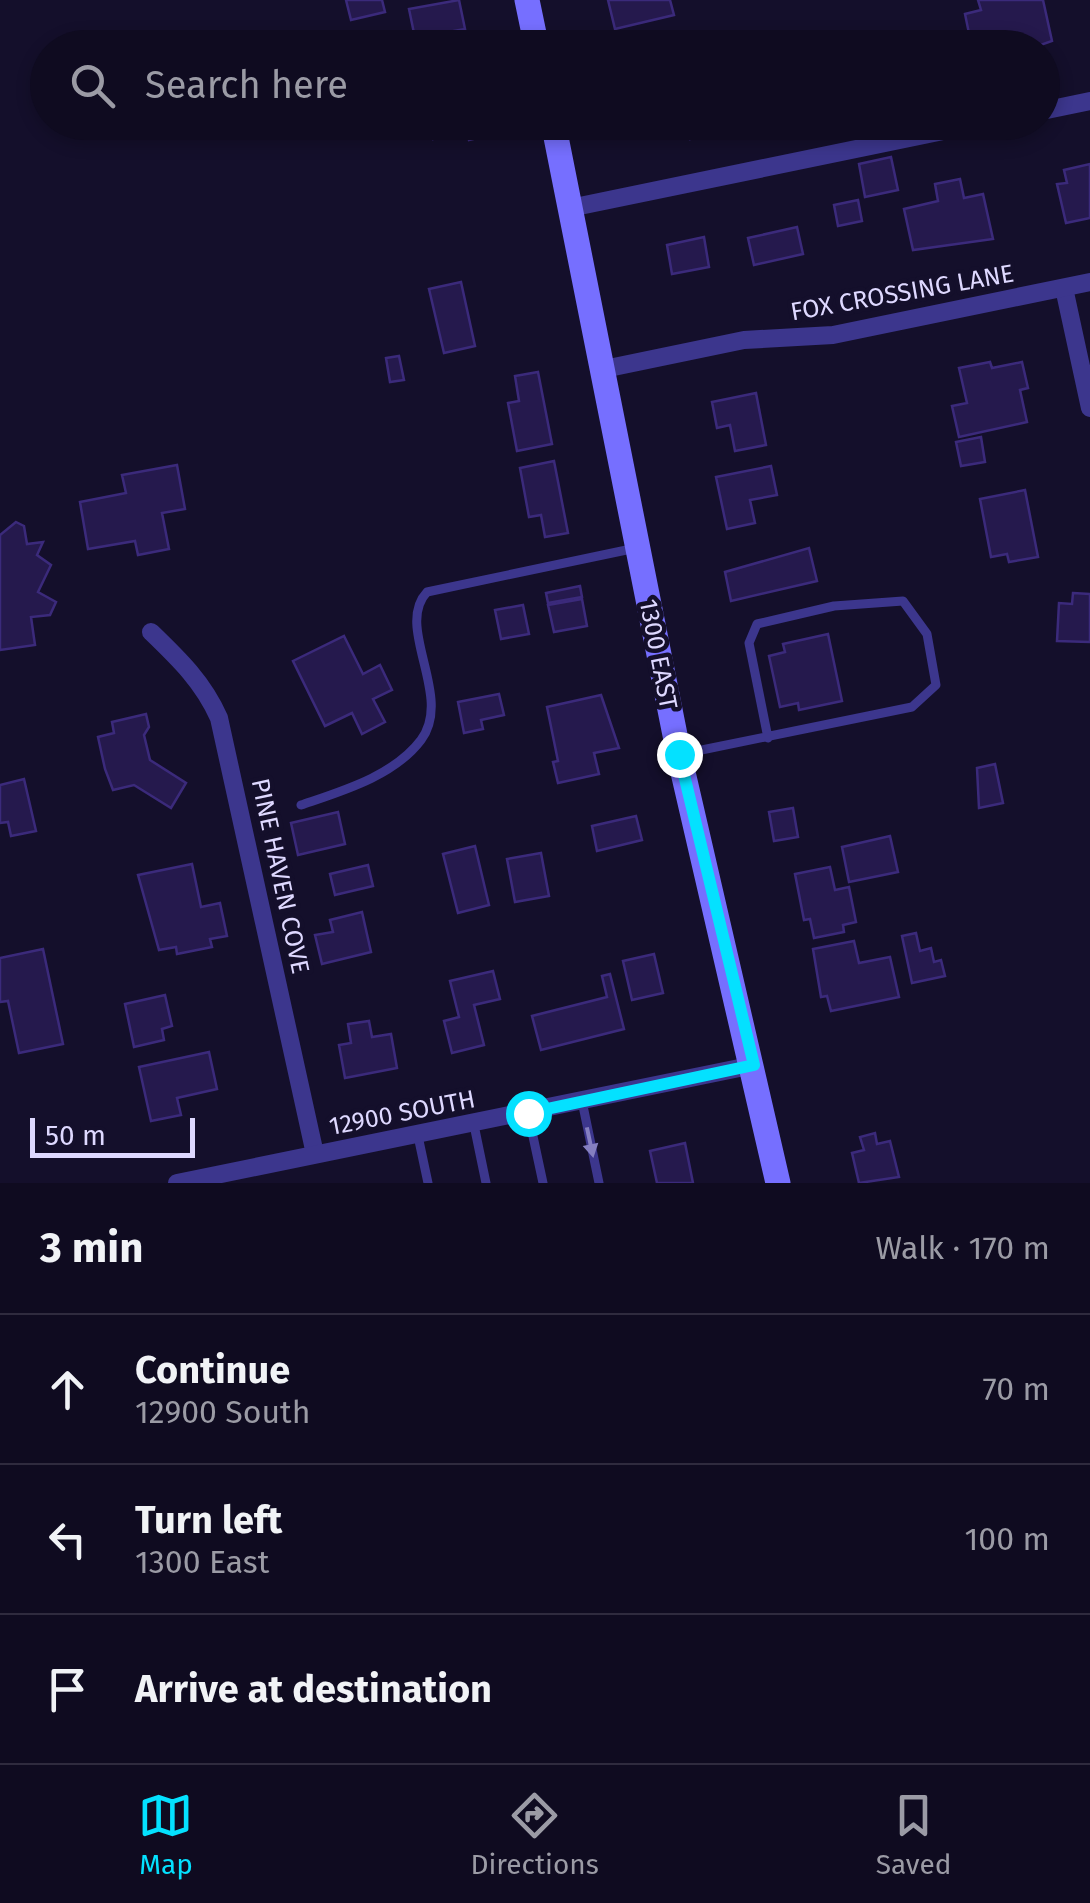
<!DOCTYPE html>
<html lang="en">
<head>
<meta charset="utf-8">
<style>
  body { margin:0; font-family:"Fira Sans",sans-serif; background:#1d192d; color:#f1f3f6 }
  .scale { position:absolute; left:30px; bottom:25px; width:165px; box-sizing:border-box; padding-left:10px; border:5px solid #ded8ff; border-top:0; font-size:28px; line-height:35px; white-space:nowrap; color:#ded8ff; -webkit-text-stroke:8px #140f2b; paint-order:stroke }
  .stop { position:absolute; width:30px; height:30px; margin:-22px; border:8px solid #04e1ff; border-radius:50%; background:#fff }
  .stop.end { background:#04e1ff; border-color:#fff; box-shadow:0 2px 10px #0008 }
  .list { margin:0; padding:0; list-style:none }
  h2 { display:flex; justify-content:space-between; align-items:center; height:130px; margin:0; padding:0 40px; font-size:42px }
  h2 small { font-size:32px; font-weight:400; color:#9b9ba5 }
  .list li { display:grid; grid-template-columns:65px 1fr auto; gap:30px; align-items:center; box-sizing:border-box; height:150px; padding:0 40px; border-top:2px solid #2f2b3e }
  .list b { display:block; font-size:38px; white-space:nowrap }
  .list p { margin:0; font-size:32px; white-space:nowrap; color:#9b9ba5 }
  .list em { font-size:32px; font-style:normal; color:#9b9ba5 }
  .icon { flex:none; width:55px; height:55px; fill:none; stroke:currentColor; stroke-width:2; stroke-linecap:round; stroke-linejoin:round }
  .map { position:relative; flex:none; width:1090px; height:1183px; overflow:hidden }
  .search { position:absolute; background:#0f0b20; box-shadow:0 5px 15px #0003; left:30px; right:30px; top:30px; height:110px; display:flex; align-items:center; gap:25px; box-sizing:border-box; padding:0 35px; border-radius:55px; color:#9b9ba5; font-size:38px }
  .sheet { height:580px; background:#0f0b20 }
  nav { display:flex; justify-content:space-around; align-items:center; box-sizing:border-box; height:140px; border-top:2px solid #2f2b3e; background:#0f0b20; font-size:28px; color:#9b9ba5 }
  nav a { display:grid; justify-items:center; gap:5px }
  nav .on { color:#04e1ff }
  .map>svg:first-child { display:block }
</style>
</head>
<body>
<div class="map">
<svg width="1090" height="1183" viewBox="0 0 1090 1183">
  <rect width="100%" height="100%" fill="#140f2b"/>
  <g fill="#25194d" stroke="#3b2a7b" stroke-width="2.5">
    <path d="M346,0H382L385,12L351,20Z"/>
    <path d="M459,0L465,29L415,38L409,9Z"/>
    <path d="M608,0H670L674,15L615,29Z"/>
    <path d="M978,0H1043L1052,41L1032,48H972L965,14L981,10Z"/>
    <path d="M430,122H483L486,136L469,140L467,131L433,139Z"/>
    <path d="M687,122H736L737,130L690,139Z"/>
    <path d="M891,157L898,190L865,197L859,164Z"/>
    <path d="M1090,164V218L1066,223L1057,184L1067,183L1064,170Z"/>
    <path d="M960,179L964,198L983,194L993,239L913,250L904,209L938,201L935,184Z"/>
    <path d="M858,200L862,221L838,226L834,205Z"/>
    <path d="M797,227L803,254L754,265L748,238Z"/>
    <path d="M704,237L709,267L672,274L667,245Z"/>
    <path d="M461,282L475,346L444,353L429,289Z"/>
    <path d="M399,356L404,380L390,382L386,358Z"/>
    <path d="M990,362L992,368L1022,362L1028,388L1020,390L1027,422L959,437L952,406L967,403L959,368Z"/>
    <path d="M538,372L552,444L517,451L508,403L519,401L515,376Z"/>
    <path d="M756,393L766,445L735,451L730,425L717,428L712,402Z"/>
    <path d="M981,437L985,462L961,466L956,442Z"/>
    <path d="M554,461L568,533L545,537L541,515L529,517L520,468Z"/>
    <path d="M177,465L185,509L162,513L169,549L138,555L135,541L88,549L80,502L126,493L122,475Z"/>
    <path d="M771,466L777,495L750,500L755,523L727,529L716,477Z"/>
    <path d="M1025,490L1038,557L1009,562L1007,554L991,557L980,499Z"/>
    <path d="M16,522L24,526L27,544L43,542L37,555L51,565L38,592L56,602L50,615L31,617L35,645L0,650V535Z"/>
    <path d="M809,548L817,581L731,601L725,572Z"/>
    <path d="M580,586L582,597L548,603L546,593Z"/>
    <path d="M1073,593L1090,594V642L1057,641L1059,603L1072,604Z"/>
    <path d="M582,599L587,626L554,632L548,605Z"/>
    <path d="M523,605L529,634L501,639L495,610Z"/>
    <path d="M828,634L842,701L799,710L798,703L780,707L769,656L785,652L783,644Z"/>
    <path d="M344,636L363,674L380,665L392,690L373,699L385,722L362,734L352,713L325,726L293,661Z"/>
    <path d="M499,694L504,715L481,720L483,729L464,733L458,702Z"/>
    <path d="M601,695L619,748L594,753L599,774L558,783L553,762L558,761L547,707Z"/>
    <path d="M146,714L149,727L144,735L150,760L186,783L171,808L134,785L113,790L105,769L98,737L114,733L112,722Z"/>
    <path d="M995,764L1003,803L979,808L977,768Z"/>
    <path d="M24,779L36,831L11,836L8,822L0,823V785Z"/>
    <path d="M793,808L798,837L774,841L769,812Z"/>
    <path d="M338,812L345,844L298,855L291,823Z"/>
    <path d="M636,816L642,840L597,851L592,826Z"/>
    <path d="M890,836L898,872L849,882L842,847Z"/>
    <path d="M475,846L489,905L458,913L443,854Z"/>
    <path d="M541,853L549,896L515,902L507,859Z"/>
    <path d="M192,864L201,907L220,903L227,936L210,939L212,947L177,954L176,947L159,950L138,875Z"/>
    <path d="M368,865L373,886L335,895L330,874Z"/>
    <path d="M830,867L835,890L849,887L856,922L843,925L844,932L814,938L810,919L804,920L795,874Z"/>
    <path d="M362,912L371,952L322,964L315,935L333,932L330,920Z"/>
    <path d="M916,933L920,951L931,948L934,962L941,960L945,976L912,983L902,936Z"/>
    <path d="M854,941L859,963L890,957L899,997L831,1011L827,996L821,997L813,949Z"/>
    <path d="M43,949L63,1044L19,1053L8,1001L0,1002V958Z"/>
    <path d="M654,954L663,993L632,1000L623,961Z"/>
    <path d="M493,971L500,999L474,1005L484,1045L452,1053L444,1021L459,1017L450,981Z"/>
    <path d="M610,974L624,1029L541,1050L532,1016L607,997L602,976Z"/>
    <path d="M165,995L172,1026L162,1029L164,1040L134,1047L125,1004Z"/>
    <path d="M369,1021L372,1037L391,1034L397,1068L345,1078L339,1045L351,1043L348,1024Z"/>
    <path d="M209,1052L217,1089L177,1098L181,1115L151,1121L139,1067Z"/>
    <path d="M875,1133L877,1144L890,1141L899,1177L859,1183L852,1153L864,1150L860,1137Z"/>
    <path d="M685,1143L693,1183H657L650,1151Z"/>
  </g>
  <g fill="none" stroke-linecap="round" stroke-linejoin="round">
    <g stroke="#3c368d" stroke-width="9">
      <path d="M682,754L912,707L936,685L927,634L903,601L834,606L757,624L749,643L768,738"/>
      <path d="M301,805C342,791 394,776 421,740C454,696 394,627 427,592L636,548"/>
      <path d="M582,1101L599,1183"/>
      <path d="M528,1113L543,1183"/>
      <path d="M474,1125L486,1183"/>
      <path d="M418,1136L428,1183"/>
    </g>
    <g stroke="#3c368d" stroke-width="18">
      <path d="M1042,111L1090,101"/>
      <path d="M570,208L987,122"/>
      <path d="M1064,288L1090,408"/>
      <path d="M604,369L744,340L833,335L1090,282"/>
      <path d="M151,632C179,659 203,682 219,718L315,1154"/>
      <path d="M177,1183L754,1065"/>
    </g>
    <g stroke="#766fff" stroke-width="25">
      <path d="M527,0L537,48"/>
      <path d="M553,122L679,755L778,1183"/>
    </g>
  </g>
  <defs><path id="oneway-solid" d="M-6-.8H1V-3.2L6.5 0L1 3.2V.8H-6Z" transform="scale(2.5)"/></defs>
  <use fill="#857fc0" href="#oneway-solid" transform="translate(590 1142) rotate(78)"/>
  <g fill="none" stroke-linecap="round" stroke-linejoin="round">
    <path stroke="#04e1ff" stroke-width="12" d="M528,1113L754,1065L679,754"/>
  </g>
  <g text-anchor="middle" stroke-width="9" stroke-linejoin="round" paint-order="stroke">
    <g font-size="25" fill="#ded8ff" stroke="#140f2b">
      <text transform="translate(902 292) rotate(-10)" y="9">FOX CROSSING LANE</text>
      <text transform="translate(659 654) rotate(79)" y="9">1300 EAST</text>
      <text transform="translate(281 876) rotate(78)" y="9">PINE HAVEN COVE</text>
      <text transform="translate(402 1112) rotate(-11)" y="9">12900 SOUTH</text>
    </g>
  </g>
</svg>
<div class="scale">50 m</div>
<div class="stop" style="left:528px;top:1113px"></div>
<div class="stop end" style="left:679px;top:754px"></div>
<div class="search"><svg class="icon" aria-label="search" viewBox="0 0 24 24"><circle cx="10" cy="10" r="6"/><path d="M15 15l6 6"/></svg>Search here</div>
</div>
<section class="sheet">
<h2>3 min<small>Walk · 170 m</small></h2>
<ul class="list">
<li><svg class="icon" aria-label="ahead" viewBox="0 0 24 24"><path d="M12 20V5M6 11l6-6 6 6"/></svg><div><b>Continue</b><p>12900 South</p></div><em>70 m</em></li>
<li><svg class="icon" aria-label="left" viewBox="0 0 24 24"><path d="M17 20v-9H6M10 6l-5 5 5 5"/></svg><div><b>Turn left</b><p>1300 East</p></div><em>100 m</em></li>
<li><svg class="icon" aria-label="arrive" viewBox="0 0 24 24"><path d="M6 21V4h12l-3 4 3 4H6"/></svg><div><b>Arrive at destination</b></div></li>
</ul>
</section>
<nav>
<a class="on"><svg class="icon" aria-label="map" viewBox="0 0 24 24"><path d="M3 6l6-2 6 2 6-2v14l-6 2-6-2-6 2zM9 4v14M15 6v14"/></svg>Map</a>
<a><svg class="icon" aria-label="directions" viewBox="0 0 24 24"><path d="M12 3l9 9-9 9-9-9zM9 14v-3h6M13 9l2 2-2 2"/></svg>Directions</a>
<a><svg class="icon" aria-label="saved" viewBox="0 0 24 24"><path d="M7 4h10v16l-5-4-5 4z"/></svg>Saved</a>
</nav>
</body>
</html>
